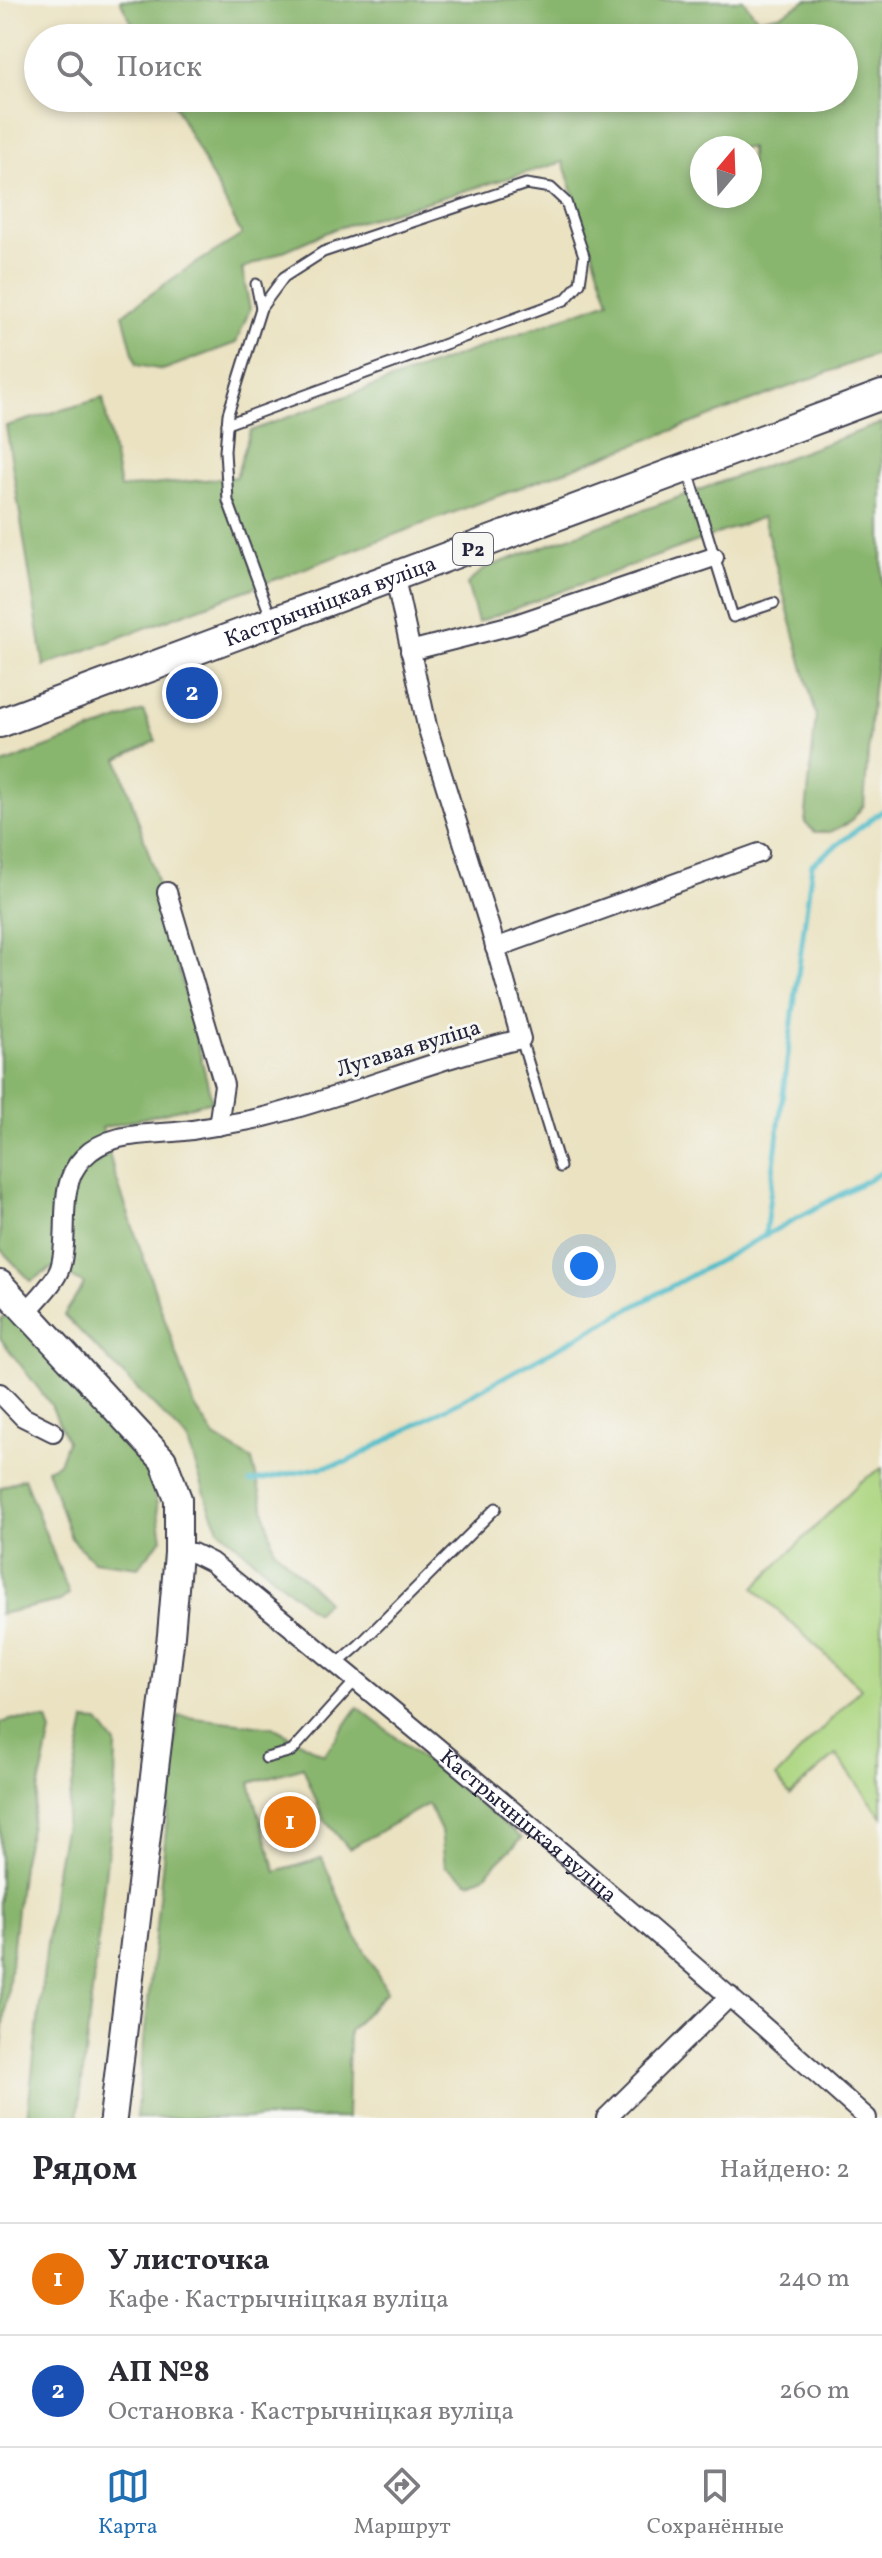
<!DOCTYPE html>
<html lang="ru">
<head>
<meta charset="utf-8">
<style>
  body { margin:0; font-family:Vollkorn,serif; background:#f7f7f7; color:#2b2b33 }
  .compass { position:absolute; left:690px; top:136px; width:72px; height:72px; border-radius:50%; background:#fff; box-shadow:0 4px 12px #0003; rotate:19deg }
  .you { position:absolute; left:584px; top:1266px; width:28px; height:28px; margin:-20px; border:6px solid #fff; border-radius:50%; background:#1a73e8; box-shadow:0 0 0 12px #1a73e833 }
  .badge { display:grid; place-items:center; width:52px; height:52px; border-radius:50%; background:#1f6fb2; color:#fff; font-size:26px; font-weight:700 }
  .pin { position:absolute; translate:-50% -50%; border:4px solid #fff; box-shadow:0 2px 8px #0006 }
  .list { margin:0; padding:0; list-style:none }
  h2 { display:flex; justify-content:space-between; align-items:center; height:104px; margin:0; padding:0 32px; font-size:34px }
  h2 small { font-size:26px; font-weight:400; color:#7c7c81 }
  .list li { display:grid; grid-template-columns:52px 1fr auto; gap:24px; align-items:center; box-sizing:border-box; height:112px; padding:0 32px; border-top:2px solid #e1e1e2 }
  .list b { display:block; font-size:30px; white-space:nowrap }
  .list p { margin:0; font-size:26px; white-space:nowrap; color:#7c7c81 }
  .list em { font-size:26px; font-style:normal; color:#7c7c81 }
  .icon { flex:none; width:44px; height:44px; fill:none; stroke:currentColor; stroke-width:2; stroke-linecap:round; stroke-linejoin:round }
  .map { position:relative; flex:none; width:882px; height:2118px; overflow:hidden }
  .search { position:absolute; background:#fff; box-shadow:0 4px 12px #0003; left:24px; right:24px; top:24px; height:88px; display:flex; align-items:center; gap:20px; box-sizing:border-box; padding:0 28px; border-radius:44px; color:#7c7c81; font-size:30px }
  .sheet { height:328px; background:#fff }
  nav { display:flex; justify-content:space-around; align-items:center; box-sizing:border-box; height:112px; border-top:2px solid #e1e1e2; background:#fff; font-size:22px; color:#7c7c81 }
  nav a { display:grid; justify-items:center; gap:4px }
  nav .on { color:#1f6fb2 }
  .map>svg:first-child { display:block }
</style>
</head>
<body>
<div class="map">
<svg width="882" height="2118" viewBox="0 0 882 2118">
  <rect width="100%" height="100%" fill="#f6f6f2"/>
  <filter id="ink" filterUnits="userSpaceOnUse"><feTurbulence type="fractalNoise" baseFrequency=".0125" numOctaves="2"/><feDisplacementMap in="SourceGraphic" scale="16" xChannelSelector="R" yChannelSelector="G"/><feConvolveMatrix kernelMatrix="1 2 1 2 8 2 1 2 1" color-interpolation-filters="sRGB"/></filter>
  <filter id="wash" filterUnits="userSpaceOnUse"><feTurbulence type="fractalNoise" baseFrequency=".006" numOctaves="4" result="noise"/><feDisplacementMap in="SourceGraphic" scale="32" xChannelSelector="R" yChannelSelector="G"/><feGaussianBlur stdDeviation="1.8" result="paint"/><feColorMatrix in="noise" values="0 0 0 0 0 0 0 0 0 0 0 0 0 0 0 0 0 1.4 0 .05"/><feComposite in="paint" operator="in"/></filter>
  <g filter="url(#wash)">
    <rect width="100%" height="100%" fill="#eae2c1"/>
    <path fill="#acd580" stroke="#677c5e" stroke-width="2" d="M882,1468V1817L836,1755L790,1795L776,1777L861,1688L754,1588L860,1482Z"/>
    <g fill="#89b66e" stroke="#566c54" stroke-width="2" fill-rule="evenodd">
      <path d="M120,0H743L758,19L782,14L807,0H882V352L44,666L6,426L103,398L120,488L236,477L250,431L609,301L563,162L334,229L242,269L250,309L236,343L163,370L136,365L123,314L185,270L242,235L171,98H844V38H139ZM702,148H750V196H702Z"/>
      <path d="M882,423V631L873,689L864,805L849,823L830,832H815L805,823L816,715L763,517L478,622L467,584L485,568Z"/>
      <path d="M143,711L156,741L118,759L152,863L212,1101L102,1128L115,1175L195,1407L215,1437L252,1460L274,1549L327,1601L315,1613L219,1529L208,1503L187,1439L64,1315L84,1284L54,1267L31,1281L0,1249V765Z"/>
      <path d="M11,1311L141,1455L153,1480L162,1539L138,1567L93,1561L71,1538L47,1469L59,1463L67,1441L51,1405L0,1338L1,1319Z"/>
      <path d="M24,1478L69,1594L60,1601L0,1614V1488Z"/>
      <path d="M358,1707L522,1838L484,1876L470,1882L445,1866L441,1831L428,1804L349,1849L323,1818L303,1767L250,1783L276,1872L322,1858L354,1932L387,1991L349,2031L347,2118H136L178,1716L273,1727L324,1755Z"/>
      <path d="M14,1719L47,1720L51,1732L22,1865L0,2061V1723Z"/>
      <path d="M85,1721L99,1722L116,1744L115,1787L78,2118H27L54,1881Z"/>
    </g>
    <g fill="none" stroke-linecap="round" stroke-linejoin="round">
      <g stroke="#4fbcc9" stroke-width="5">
        <path d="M765,1235L812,864L882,811"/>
        <path d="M250,1482L347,1462L882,1172"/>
      </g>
    </g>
  </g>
  <g filter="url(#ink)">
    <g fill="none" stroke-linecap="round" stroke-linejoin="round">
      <g stroke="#403f4f" stroke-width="13">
        <g id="lane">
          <path d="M256,284L261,308L228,414L225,451L228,501L272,620"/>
          <path d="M227,424L565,300L580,283L584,256L566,202L551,188L526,184L323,252L284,277L261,308"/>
          <path d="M688,471L733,617L774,603"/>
          <path d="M521,1039L560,1167"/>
          <path d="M337,1664L359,1645L496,1508"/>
          <path d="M266,1758L292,1751L356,1680"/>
        </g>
      </g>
      <g stroke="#403f4f" stroke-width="22">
        <g id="street">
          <path d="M410,651L516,624L714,557"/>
          <path d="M167,892L224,1085L218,1126"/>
          <path d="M495,948L759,853"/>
          <path d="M27,1312C37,1299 55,1283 60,1268C71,1233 55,1186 83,1158C112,1127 161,1137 198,1129C220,1125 243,1122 264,1117C351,1095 434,1059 521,1039L490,928L427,726L395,578"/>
          <path d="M0,1393L23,1417L53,1432"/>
          <path id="s1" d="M178,1553H193L211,1562C434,1742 653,1927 867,2118"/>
          <path d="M606,2118L730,1996"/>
        </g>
      </g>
      <g stroke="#403f4f" stroke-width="30">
        <path id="secondary" d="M0,1284L163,1460L178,1499V1553L171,1635L113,2118"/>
      </g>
      <g stroke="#403f4f" stroke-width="32">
        <g id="primary">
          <path id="s2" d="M0,723L882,395"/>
        </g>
      </g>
      <use href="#lane" stroke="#fff" stroke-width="9"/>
      <use href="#street" stroke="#fff" stroke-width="18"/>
      <use href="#secondary" stroke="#fff" stroke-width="26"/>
      <use href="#primary" stroke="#fff" stroke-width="28"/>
    </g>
  </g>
  <g text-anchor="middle" stroke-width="6" stroke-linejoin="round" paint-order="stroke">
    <rect fill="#f6f6f2" stroke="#626272" stroke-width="2" x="453" y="533" width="40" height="32" rx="6"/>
    <g font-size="20" font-weight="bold" fill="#22223b">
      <text x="473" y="556">Р2</text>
    </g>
    <g font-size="22" fill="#22223b" stroke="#f6f6f2">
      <text dy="8" stroke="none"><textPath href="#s2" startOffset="352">Кастрычніцкая вуліца</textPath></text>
      <text transform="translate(408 1047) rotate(-17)" y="8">Лугавая вуліца</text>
      <text dy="8" stroke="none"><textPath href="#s1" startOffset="448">Кастрычніцкая вуліца</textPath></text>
    </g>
  </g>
</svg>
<svg class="compass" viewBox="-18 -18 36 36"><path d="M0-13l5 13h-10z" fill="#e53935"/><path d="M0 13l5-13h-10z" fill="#7c7c81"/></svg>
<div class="you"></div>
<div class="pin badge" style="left:290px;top:1822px;background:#e8710a">1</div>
<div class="pin badge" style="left:192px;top:693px;background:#1a4fb4">2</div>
<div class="search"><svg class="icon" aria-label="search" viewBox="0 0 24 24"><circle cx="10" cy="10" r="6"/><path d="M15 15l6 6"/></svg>Поиск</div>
</div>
<section class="sheet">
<h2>Рядом<small>Найдено: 2</small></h2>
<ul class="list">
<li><span class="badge" style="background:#e8710a">1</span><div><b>У листочка</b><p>Кафе · Кастрычніцкая вуліца</p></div><em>240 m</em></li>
<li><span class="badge" style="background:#1a4fb4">2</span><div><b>АП №8</b><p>Остановка · Кастрычніцкая вуліца</p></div><em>260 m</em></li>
</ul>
</section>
<nav>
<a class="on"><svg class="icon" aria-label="map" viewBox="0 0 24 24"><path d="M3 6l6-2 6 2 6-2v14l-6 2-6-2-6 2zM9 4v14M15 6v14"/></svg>Карта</a>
<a><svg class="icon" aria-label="directions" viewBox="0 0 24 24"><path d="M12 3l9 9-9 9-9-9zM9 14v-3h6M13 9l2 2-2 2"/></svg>Маршрут</a>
<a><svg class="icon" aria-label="saved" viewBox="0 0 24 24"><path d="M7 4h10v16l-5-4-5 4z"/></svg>Сохранённые</a>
</nav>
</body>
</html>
